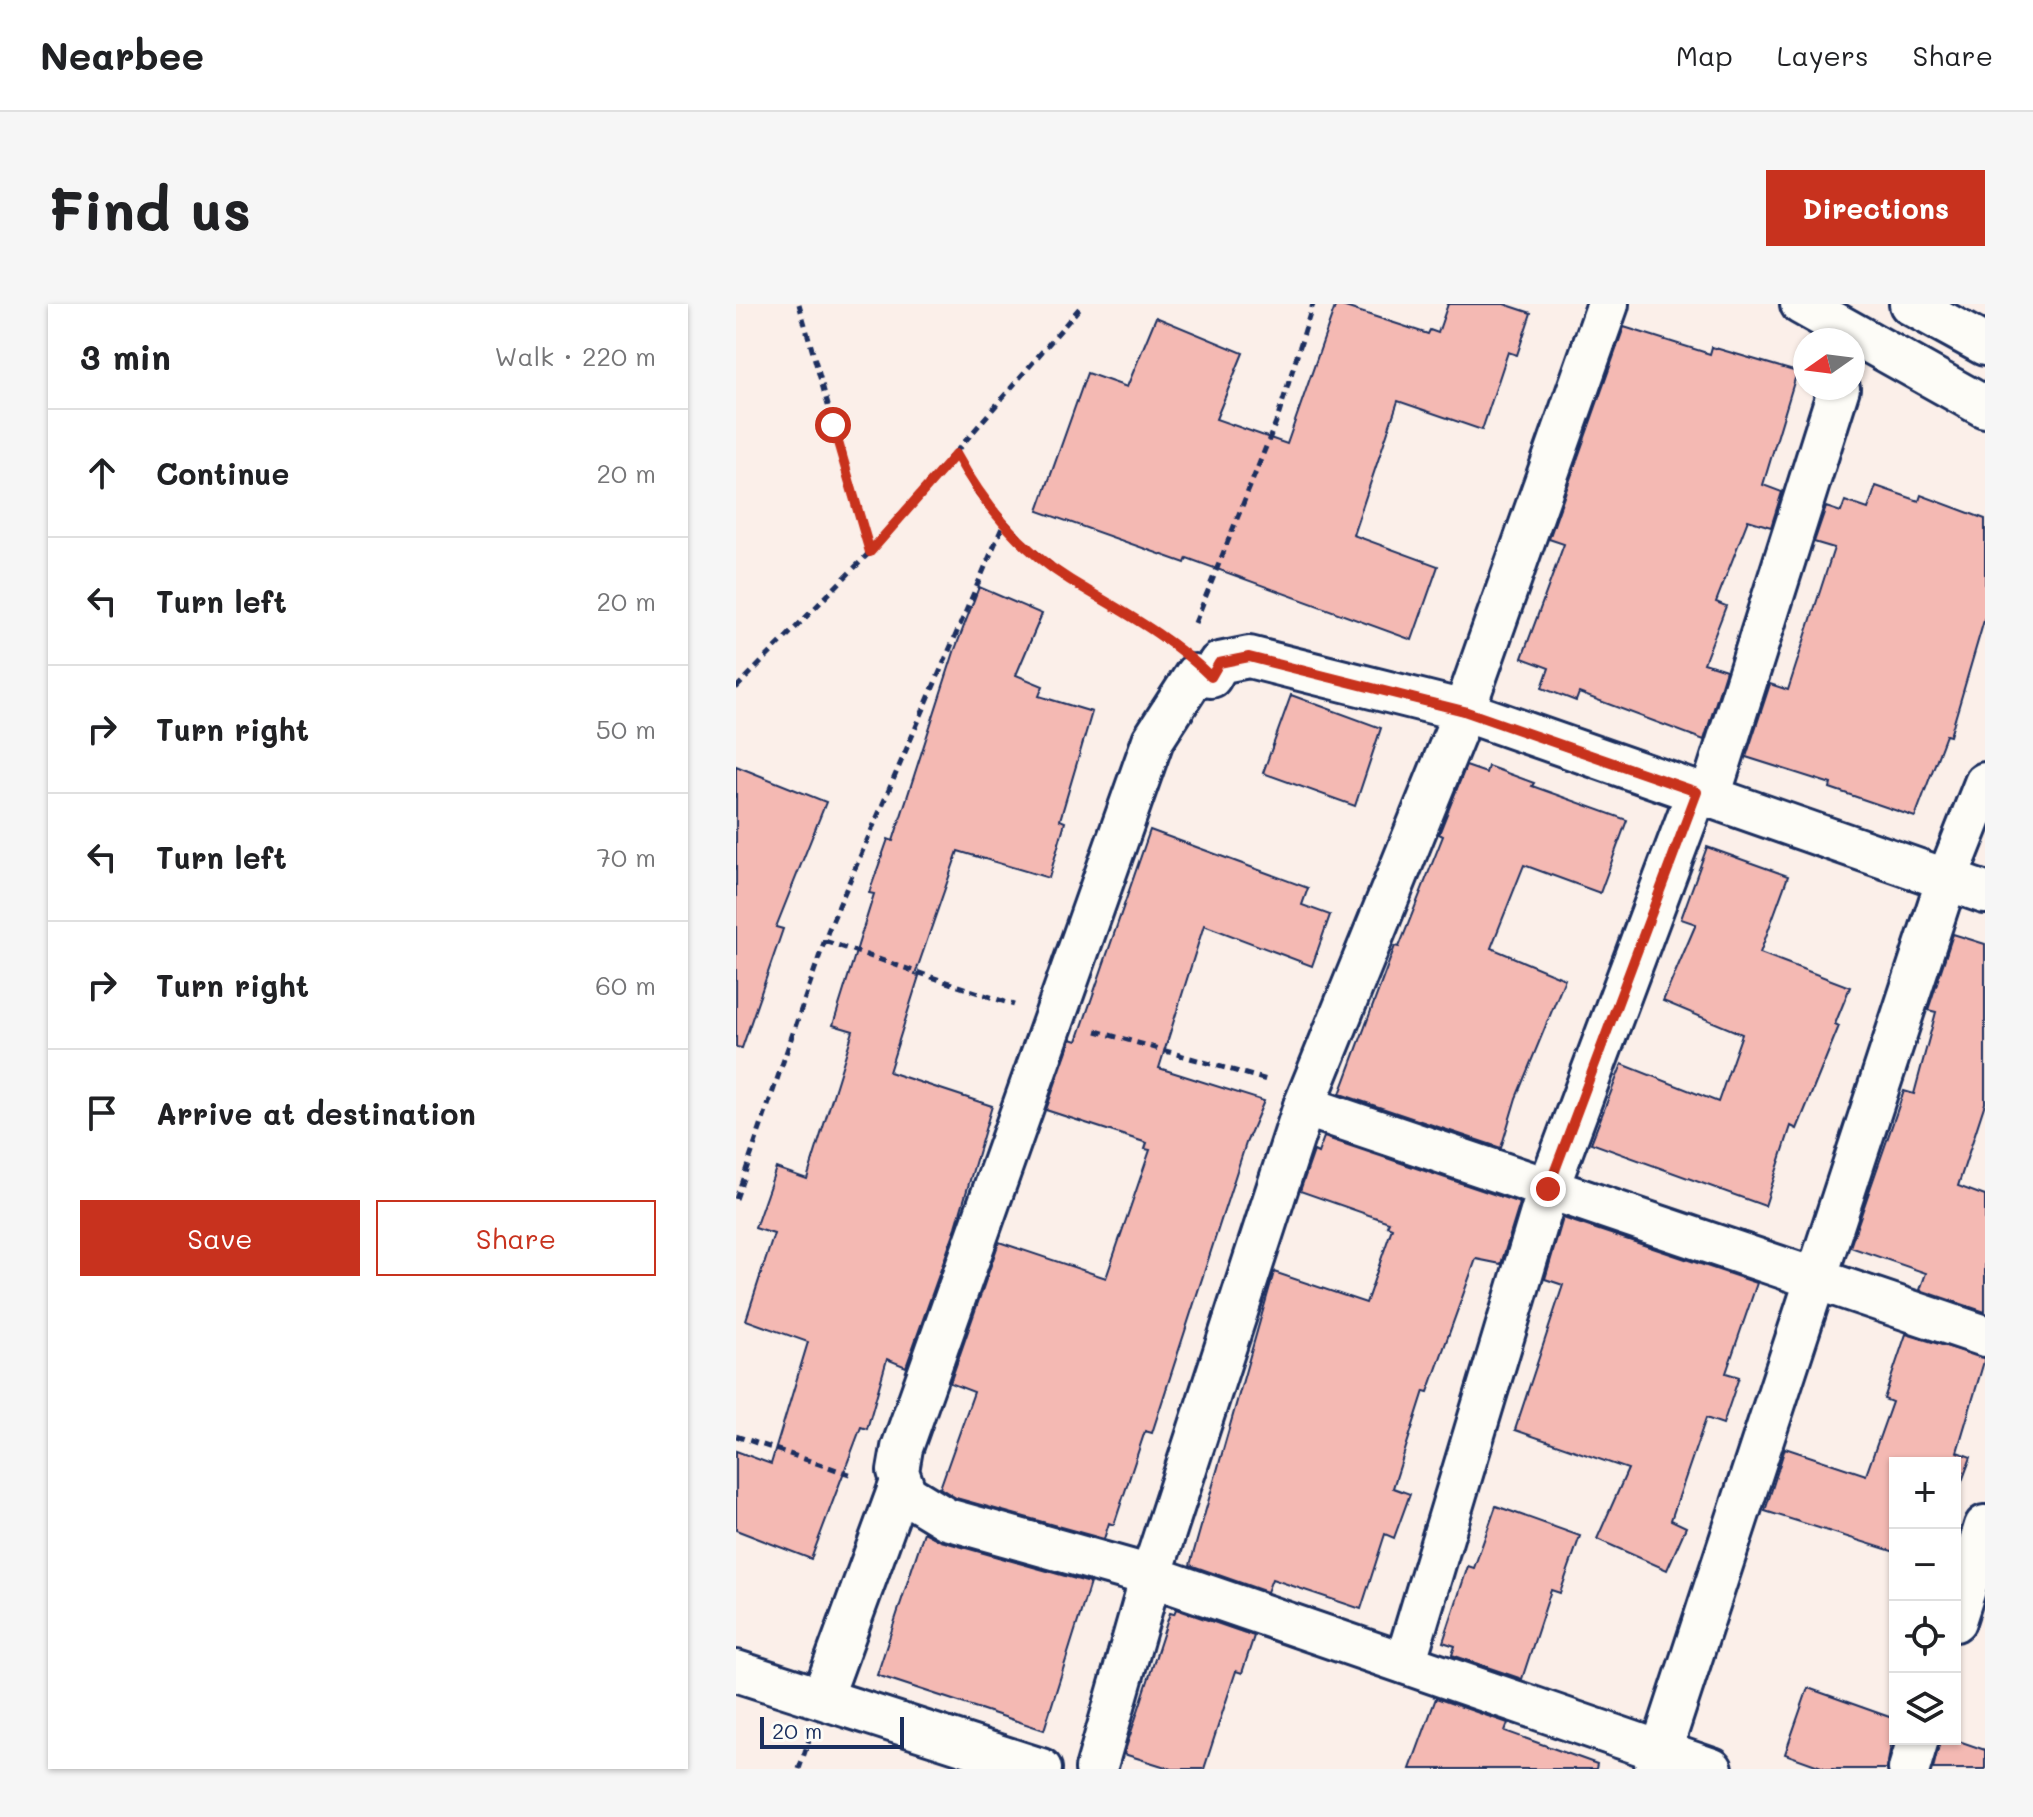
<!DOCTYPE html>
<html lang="en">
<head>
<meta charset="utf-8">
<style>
  body { margin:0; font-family:Mali,sans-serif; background:#f6f6f6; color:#202124 }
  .controls { position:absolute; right:24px; bottom:24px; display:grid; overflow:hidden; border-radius:0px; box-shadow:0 2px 6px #0004 }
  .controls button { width:72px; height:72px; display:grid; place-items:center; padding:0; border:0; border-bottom:2px solid #e0e0e0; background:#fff; color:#202124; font:40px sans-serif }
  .compass { position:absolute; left:1057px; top:24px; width:72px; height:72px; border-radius:50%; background:#fff; box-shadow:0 2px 6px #0004; rotate:256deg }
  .scale { position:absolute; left:24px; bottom:20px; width:144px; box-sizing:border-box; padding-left:8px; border:4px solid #1b2f5e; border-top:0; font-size:22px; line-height:28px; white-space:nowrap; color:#1b2f5e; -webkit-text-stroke:6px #fdfcf7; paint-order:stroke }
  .stop { position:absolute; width:24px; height:24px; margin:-18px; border:6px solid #c8321e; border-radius:50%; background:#fff }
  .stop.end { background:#c8321e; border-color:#fff; box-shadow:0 2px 8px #0008 }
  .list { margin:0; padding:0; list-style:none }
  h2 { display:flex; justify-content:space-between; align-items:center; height:104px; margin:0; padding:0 32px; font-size:34px }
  h2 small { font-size:26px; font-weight:400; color:#757577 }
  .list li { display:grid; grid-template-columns:52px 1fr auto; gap:24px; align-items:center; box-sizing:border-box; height:128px; padding:0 32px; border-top:2px solid #e0e0e0 }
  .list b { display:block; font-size:30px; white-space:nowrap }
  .list em { font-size:26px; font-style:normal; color:#757577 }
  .actions { display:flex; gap:16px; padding:24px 32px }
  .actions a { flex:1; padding:18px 0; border:2px solid #c8321e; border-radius:0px; text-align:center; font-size:28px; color:#c8321e }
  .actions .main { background:#c8321e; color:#fff }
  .icon { flex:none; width:44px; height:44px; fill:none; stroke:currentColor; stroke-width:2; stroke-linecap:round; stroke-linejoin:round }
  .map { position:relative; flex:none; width:1249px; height:1465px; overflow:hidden; border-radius:0px }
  header { display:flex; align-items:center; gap:48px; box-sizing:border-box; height:112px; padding:0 40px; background:#fff; border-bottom:2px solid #e0e0e0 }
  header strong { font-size:38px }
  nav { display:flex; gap:44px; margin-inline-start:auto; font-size:28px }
  .intro { display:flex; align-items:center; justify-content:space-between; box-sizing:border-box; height:192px; padding:0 48px }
  h1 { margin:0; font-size:56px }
  .button { padding:20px 36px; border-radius:0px; background:#c8321e; color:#fff; font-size:28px; font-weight:700 }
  main { display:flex; gap:48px; padding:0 48px }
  aside { flex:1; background:#fff; border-radius:0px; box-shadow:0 2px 6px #0004 }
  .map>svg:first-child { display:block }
</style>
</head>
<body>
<header>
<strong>Nearbee</strong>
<nav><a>Map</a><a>Layers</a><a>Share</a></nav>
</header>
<div class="intro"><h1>Find us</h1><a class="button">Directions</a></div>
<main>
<aside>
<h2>3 min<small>Walk · 220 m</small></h2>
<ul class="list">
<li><svg class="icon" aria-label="ahead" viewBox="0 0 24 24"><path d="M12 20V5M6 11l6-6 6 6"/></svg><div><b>Continue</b></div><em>20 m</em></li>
<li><svg class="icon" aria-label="left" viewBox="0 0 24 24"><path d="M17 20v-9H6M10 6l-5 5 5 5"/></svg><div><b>Turn left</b></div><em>20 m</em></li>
<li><svg class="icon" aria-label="right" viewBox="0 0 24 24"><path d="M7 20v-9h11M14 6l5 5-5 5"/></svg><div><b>Turn right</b></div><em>50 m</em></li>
<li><svg class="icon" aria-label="left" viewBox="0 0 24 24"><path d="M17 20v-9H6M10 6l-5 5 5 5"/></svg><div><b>Turn left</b></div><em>70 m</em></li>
<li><svg class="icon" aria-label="right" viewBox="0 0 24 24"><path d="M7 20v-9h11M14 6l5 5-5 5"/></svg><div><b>Turn right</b></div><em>60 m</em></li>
<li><svg class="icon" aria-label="arrive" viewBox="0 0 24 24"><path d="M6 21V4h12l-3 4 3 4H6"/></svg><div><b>Arrive at destination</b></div></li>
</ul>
<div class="actions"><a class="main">Save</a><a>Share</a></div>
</aside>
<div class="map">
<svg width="1249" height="1465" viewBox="0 0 1249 1465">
  <rect width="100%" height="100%" fill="#fbefe9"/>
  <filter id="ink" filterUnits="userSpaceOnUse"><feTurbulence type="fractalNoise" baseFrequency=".0125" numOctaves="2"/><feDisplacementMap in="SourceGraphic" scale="16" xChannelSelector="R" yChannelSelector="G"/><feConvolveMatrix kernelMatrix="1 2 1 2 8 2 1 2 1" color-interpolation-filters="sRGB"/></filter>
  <g filter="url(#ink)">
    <g fill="#f4b9b3" stroke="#1b2f5e" stroke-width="2">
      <path d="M600,0L692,30L694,26L702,29L712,0H768L795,9L781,51L772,48L746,126L662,97L617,231L702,262L676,336L451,254L449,259L302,207L351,69L391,83L420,13L507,49L480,115L551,140Z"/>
      <path d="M888,23L974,50L976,43L1061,68L1027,181L1046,188L1035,223L1012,216L980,298L990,302L968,359L990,366L968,436L843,389L840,397L806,384L813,364L786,354L828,240L813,235Z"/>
      <path d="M1140,182L1183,197L1185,191L1249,215V313L1214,432L1210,431L1179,513L1094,484L1095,480L1010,453L1034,380L1052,386L1098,244L1078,238L1090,203L1105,208L1109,197L1132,205Z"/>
      <path d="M243,283L306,310L280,371L307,382L303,392L356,408L324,516L329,518L313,574L222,547L179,671L183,672L153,768L256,802L220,923L170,1063L151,1055L131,1125L125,1123L75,1255L0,1226V1147L35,1160L72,1038L10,1016L38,930L19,924L40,864L71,875L117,727L97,721L138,590L133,589L152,535L157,537L218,348Z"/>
      <path d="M555,391L645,424L619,502L527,469Z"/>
      <path d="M0,462L90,498L40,623L47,625L6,744L0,743Z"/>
      <path d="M730,462L750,469L752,462L798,479L796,482L891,516L864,589L788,561L755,644L829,675L780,794L765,844L604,790L659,642L663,643L707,532L703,530Z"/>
      <path d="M414,526L572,584L566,601L594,611L576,662L468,621L423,764L528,797L510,839L416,1129L409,1127L378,1221L373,1219L368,1235L220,1194L204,1184L238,1088L214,1079L263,938L370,974L414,846L409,845L411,839L310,806L335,735L341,737Z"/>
      <path d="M971,543L1052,572L1024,649L1114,683L1099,720L1103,722L1061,825L1055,822L1029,902L855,839L886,760L982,798L1006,730L927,697L960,620L945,615Z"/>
      <path d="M1217,630L1249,640V799L1222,882L1249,892V1008L1184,986L1190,969L1114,943L1168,787L1178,790L1200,708L1192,706Z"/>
      <path d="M588,833L784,899L765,960L740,955L692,1088L688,1087L657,1184L674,1190L658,1234L649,1230L625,1305L536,1275L531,1288L454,1261L538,968L630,999L656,924L651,922L653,918L564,887L578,847L582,849Z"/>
      <path d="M827,914L1021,979L990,1069L1003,1073L987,1120L970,1114L935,1216L950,1223L931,1266L861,1235L892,1165L779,1126L827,981L809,975Z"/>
      <path d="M1170,1030L1249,1054L1221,1148L1235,1153L1219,1196V1159H1159V1248L1029,1207L1049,1144L1130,1171L1156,1098L1148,1095Z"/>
      <path d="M760,1202L844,1232L824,1289L815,1286L786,1375L716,1351L719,1342L707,1338L732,1262L738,1264Z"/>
      <path d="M188,1228L205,1237L354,1279L308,1426L141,1371Z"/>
      <path d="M440,1305L518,1332L506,1369L500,1367L468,1465H436L388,1450L434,1309L438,1310Z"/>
      <path d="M1072,1384L1159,1415L1151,1465H1091L1049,1450Z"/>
      <path d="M700,1394L772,1419L769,1427L861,1460L860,1465H674Z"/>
      <path d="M1204,1435H1217L1249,1446V1465H1197Z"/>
    </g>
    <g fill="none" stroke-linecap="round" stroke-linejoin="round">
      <g stroke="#1b2f5e" stroke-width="46">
        <g id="street">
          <path d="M1065,0L1249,103"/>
          <path d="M1174,0L1249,41"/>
          <path d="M974,492L1103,84"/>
          <path d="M568,802L1249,1032"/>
          <path d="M1219,1317L1249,1222"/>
          <path d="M669,1359L812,885L961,488"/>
          <path d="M0,1367L305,1465"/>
          <path d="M86,1394L165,1178"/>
          <path d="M360,1465L415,1272L568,802L728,407L872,0"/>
          <path d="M919,1465L1211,575L1249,479"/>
          <path d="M976,1465L415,1272L211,1215L170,1190L162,1167L166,1144L417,436L459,371L475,373L483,359L513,353L728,407L1249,589"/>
          <path d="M1173,1465L1182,1435"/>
        </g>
      </g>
      <g stroke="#1b2f5e" stroke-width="5" stroke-dasharray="8 6" stroke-linecap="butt">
        <path d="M63,0L134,248"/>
        <path d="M220,150L242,189L290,241L332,275L432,336"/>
        <path d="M459,319L542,113L577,0"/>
        <path d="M0,384L134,248L347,0"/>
        <path d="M89,637L278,701"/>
        <path d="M360,727L531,776"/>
        <path d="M0,895L92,627L268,219"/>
        <path d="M0,1132L119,1172"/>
        <path d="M63,1465L73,1436"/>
      </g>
      <use href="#street" stroke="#fdfcf7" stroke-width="40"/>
    </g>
  </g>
  <g fill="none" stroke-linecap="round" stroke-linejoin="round" filter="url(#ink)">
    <path stroke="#c8321e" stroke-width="10" d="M97,121L134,248L220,150C247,199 285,246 334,276C383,306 433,331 475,373L483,359L513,353L728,407L961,488L812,885"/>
  </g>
</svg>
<div class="controls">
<button>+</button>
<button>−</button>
<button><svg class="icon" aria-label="locate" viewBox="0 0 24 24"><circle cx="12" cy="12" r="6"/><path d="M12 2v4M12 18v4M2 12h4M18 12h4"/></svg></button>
<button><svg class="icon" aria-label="layers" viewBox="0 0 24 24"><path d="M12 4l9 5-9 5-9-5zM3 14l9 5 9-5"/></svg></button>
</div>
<svg class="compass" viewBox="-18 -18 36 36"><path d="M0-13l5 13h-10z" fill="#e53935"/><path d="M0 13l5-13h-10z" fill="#757577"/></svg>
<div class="scale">20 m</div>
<div class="stop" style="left:97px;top:121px"></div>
<div class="stop end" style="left:812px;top:885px"></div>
</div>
</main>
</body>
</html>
